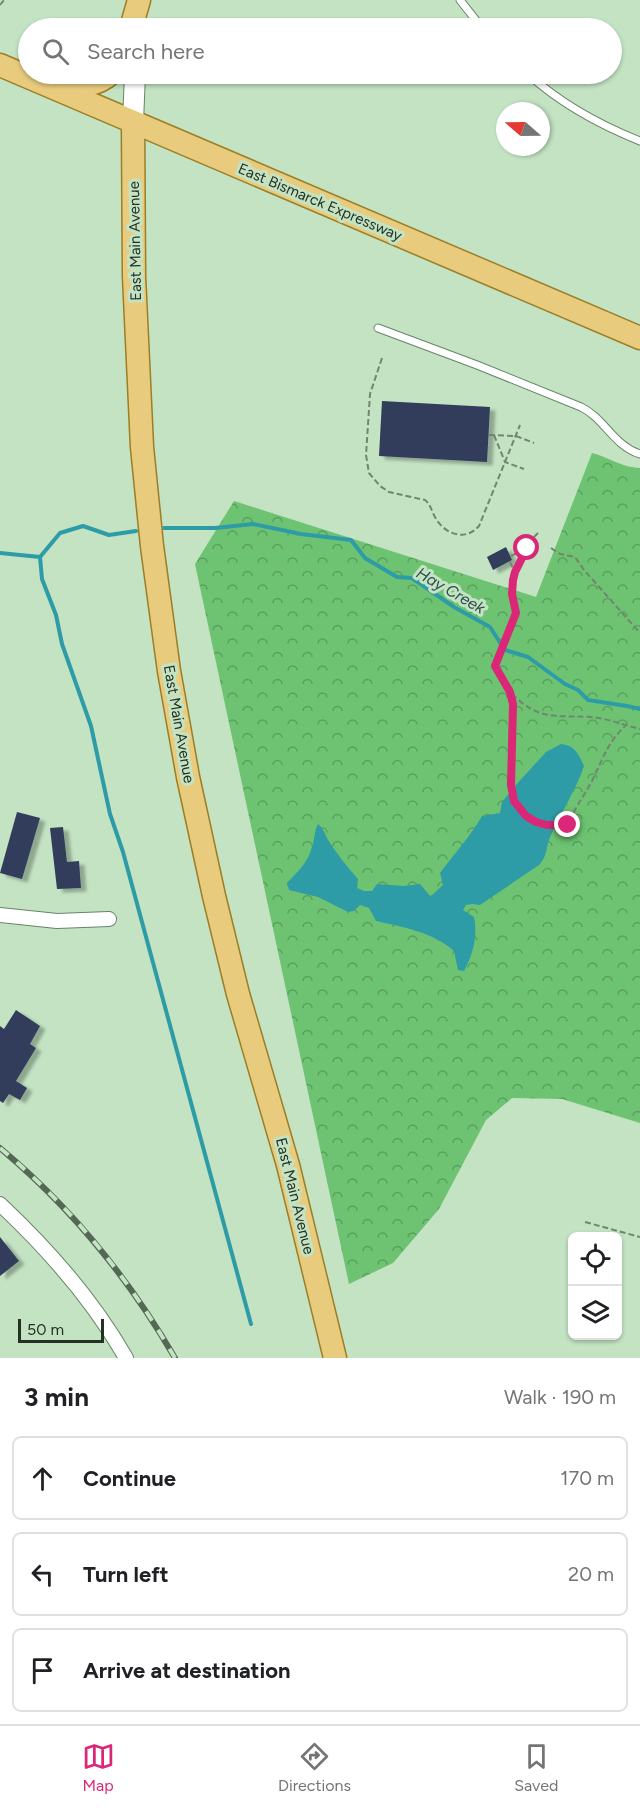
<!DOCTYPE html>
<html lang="en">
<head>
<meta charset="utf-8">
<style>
  body { margin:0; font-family:Figtree,sans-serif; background:#f2f2f2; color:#202124 }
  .controls { position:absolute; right:18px; bottom:18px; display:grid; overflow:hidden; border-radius:9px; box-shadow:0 2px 4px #0004 }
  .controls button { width:54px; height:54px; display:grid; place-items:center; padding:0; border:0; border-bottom:2px solid #e0e0e0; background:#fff; color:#202124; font:30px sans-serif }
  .compass { position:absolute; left:496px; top:102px; width:54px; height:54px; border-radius:50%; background:#fff; box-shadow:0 2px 4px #0004; rotate:290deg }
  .scale { position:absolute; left:18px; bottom:15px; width:86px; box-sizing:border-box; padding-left:6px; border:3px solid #253125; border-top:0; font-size:16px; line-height:21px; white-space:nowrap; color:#253125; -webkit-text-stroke:4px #c3e3c3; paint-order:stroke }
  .stop { position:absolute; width:18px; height:18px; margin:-14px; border:4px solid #db2777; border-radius:50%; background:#fff }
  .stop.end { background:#db2777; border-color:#fff; box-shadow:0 2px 6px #0008 }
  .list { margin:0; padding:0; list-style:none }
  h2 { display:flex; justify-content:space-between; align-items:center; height:78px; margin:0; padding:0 24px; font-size:26px }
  h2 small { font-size:20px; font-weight:400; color:#757577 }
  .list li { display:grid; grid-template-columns:39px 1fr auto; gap:18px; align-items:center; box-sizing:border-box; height:84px; margin:0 12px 12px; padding:0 12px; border:2px solid #e0e0e0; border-radius:9px }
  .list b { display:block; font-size:22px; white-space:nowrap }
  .list em { font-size:20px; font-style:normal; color:#757577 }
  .icon { flex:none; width:33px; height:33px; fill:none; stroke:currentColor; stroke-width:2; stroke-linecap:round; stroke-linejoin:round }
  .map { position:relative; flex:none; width:640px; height:1358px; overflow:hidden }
  .search { position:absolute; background:#fff; box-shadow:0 2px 4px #0004; left:18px; right:18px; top:18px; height:66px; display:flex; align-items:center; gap:15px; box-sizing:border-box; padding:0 21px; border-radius:33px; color:#757577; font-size:22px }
  .sheet { height:366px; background:#fff }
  nav { display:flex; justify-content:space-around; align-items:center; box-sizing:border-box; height:84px; border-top:2px solid #e0e0e0; background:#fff; font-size:16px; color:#757577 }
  nav a { display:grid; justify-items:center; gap:3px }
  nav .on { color:#db2777 }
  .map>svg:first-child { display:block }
</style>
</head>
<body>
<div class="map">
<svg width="640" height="1358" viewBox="0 0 640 1358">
  <defs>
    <pattern id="park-crowns" width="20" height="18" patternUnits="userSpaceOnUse" patternTransform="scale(1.5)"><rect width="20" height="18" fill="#6dc372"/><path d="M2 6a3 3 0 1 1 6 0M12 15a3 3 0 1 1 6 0" fill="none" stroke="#599f5d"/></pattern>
    <filter id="shadow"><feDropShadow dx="5.5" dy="3.5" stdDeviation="1.5" flood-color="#0004"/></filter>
  </defs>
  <rect width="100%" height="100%" fill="#c3e3c3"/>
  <path fill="url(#park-crowns)" d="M592,453C608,457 623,468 640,468V1123L562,1099L512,1098L486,1120L439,1209L393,1263L349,1284L195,564L234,501L536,597Z"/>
  <path fill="#2e9ca7" d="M561,744C575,745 579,755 584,766C576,790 561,812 551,835C545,847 549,854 539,865L480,905L472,904L466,905L463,910L474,917C478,936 473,954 464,971L458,970L454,951C433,932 402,927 376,921L369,908L360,905L354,911L348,912L318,897L289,890L287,883C297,872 308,863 312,847C315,839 314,831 318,824C323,828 325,834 328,840C337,854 347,867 358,879L357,888L364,891H372L377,884L404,886L420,884L430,896L432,895L443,885L440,873C454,854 470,837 482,816L500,813L502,802L515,786L546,752Z"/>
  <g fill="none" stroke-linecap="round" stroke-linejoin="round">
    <g stroke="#2e9ca7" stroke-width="4">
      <path d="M164,528H215L253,524L301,534L351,540L365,558L397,577L412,578L454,607L490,627L505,650L528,657L565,684L578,690L588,700L627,706L640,709"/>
      <path d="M0,553L40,557L60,533L83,526L109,535L136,531"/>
      <path d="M40,557L42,579L56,615L62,644L91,726L110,814L123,852L251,1324"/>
    </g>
  </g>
  <g fill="#303d5b" filter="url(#shadow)">
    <path d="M382,401L490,407L487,462L379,456Z"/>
    <path d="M506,547L512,560L493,570L487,557Z"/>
    <path d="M17,812L40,818L22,879L0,873Z"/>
    <path d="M63,827L67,862L79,861L81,888L57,889L50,828Z"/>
    <path d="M16,1010L40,1026L30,1044L36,1048L16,1081L27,1088L20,1100L9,1094L3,1103L0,1101V1026L4,1029Z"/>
    <path d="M0,1237L19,1261L0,1276Z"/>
  </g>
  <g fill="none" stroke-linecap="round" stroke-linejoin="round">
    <g stroke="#678467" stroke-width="9">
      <g id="service">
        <path d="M460,0L482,28"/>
        <path d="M528,74C560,103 600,125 640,141"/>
        <path d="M378,328L477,365L581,407C604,418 614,446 640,454"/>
      </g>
    </g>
    <g stroke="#678467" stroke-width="16">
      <g id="minor">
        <path d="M0,915L57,921L109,919"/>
        <path d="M0,1204C49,1250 93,1300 126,1358"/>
      </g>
    </g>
    <g stroke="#678467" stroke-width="22">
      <path id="secondary" d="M133,122L135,74"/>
    </g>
    <g stroke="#9b7e26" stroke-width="25">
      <g id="primary">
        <path d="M131,28L139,0"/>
        <path d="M0,65L640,338"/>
        <path d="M57,87C75,86 96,87 110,74"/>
        <path d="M133,122L134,276L142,447L152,546L169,671L188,777L214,896L238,994L288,1165L335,1358"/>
      </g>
    </g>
    <g stroke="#708670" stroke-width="2" stroke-dasharray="6 3" stroke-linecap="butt">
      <path d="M0,5L4,0"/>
      <path d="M382,358L370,394L366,455L369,473L380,486L389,492L425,500C431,505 431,510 435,517C444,534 465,542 479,526L520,425"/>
      <path d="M489,435L516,436L534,443"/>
      <path d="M494,435L505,462L524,469"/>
      <path d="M538,533L531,540L515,572L512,594L516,613L495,666L510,692L513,704L511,785C515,818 538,827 568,825C574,808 585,795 593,779C604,756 607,744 625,726"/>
      <path d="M551,548L560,554L575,557L584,570L640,633"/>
      <path d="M511,556L527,548"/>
      <path d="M510,562L515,572"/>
      <path d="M512,694C540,721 554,715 590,717C607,718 623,725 640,729"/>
      <path d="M585,1222L640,1237"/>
    </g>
    <use href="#service" stroke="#fff" stroke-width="7"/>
    <use href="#minor" stroke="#fff" stroke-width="14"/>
    <use href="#secondary" stroke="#fff" stroke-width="20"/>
    <use href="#primary" stroke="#e9cb7d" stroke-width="22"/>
    <g stroke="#556755" stroke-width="6">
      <path id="rail" d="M0,1148C72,1208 128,1277 175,1358"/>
    </g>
    <use href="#rail" stroke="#c3e3c3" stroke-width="4" stroke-dasharray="11" stroke-linecap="butt"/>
  </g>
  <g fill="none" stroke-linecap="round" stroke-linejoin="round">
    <path stroke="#db2777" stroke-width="8" d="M527,548L515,572L513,580L512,594L516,613L495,666L510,692L513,704L511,785L514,801L526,816L536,822L547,825H568"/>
  </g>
  <g text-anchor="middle" stroke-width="6" stroke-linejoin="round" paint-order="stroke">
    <g font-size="15" fill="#253125" stroke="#c3e3c3">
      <text transform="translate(320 202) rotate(23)" y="5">East Bismarck Expressway</text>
      <text transform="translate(135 241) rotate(-91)" y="5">East Main Avenue</text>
      <text transform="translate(179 724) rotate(80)" y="5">East Main Avenue</text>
      <text transform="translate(295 1196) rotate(76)" y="5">East Main Avenue</text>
    </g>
    <g font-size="16" font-style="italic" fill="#2b4b4f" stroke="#c3e3c3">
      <text transform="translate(451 590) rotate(30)" y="6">Hay Creek</text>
    </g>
  </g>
</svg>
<div class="controls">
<button><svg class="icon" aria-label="locate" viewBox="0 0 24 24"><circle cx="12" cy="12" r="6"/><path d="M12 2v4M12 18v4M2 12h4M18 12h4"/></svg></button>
<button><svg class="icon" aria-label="layers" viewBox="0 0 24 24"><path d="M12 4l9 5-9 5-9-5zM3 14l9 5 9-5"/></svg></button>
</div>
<svg class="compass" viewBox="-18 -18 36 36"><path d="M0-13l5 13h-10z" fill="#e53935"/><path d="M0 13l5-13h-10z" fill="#757577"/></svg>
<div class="scale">50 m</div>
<div class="stop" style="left:527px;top:548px"></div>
<div class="stop end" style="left:568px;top:825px"></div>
<div class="search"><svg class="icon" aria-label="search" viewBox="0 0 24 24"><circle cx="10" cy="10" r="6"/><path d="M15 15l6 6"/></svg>Search here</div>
</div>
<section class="sheet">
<h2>3 min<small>Walk · 190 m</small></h2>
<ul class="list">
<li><svg class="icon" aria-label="ahead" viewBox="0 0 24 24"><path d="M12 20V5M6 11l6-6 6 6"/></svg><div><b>Continue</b></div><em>170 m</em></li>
<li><svg class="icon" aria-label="left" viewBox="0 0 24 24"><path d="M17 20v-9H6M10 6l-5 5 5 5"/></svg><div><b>Turn left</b></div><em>20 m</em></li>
<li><svg class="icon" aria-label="arrive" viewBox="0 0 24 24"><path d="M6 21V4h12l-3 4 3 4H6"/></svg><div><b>Arrive at destination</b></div></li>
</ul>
</section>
<nav>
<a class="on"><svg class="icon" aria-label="map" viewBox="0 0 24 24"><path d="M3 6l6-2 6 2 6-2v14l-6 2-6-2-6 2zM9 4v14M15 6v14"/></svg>Map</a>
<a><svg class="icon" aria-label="directions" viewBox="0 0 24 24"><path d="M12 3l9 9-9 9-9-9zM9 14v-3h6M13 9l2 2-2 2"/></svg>Directions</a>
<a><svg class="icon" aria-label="saved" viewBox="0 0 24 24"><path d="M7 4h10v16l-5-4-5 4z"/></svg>Saved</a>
</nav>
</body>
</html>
